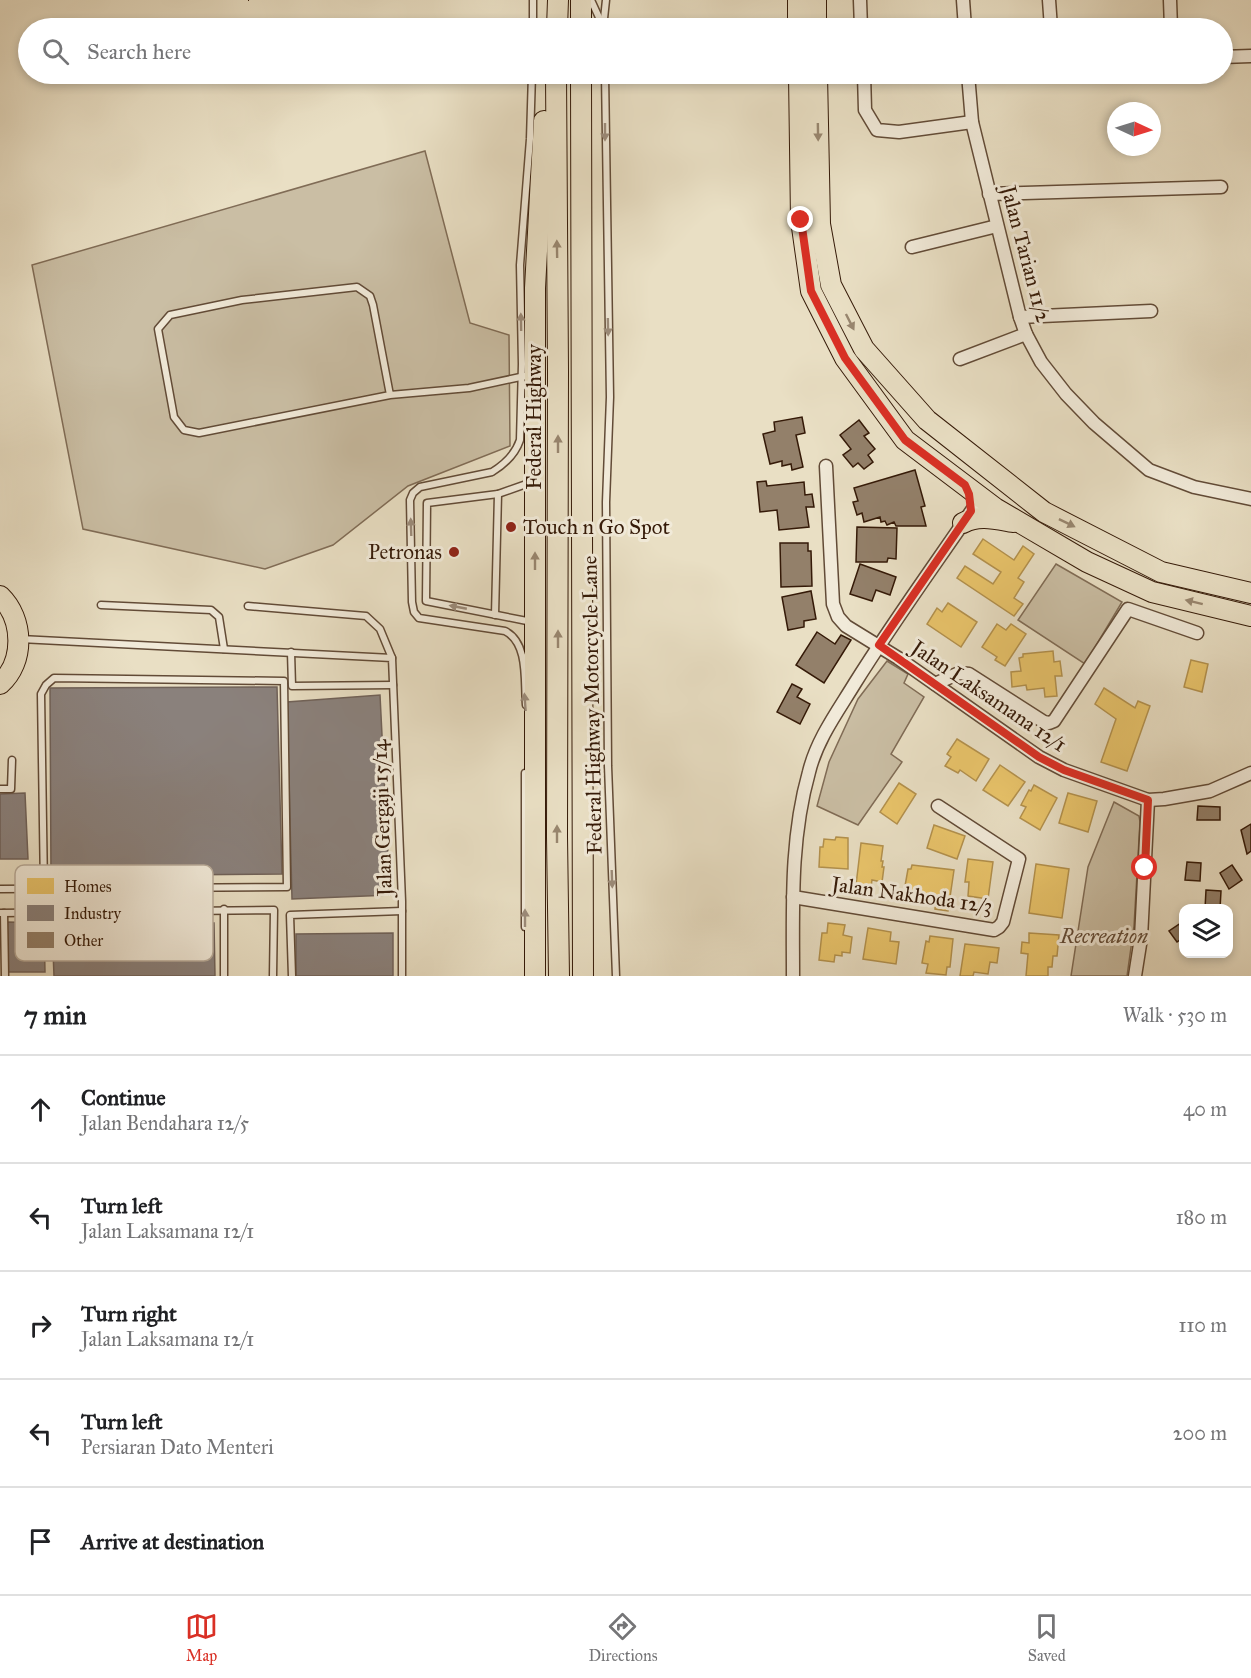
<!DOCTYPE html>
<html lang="en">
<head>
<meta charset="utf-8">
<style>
  body { margin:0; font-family:"IM FELL Great Primer",serif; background:#f2f2f2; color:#202124 }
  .controls { position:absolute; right:18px; bottom:18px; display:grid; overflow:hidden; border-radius:12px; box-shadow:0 3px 9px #0003 }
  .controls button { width:54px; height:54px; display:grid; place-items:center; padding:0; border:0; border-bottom:2px solid #e0e0e0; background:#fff; color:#202124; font:30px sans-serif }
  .compass { position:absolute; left:1107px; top:102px; width:54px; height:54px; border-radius:50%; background:#fff; box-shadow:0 3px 9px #0003; rotate:94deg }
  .stop { position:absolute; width:18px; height:18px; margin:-14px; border:4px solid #d93025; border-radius:50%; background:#fff }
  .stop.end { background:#d93025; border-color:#fff; box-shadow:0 2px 6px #0008 }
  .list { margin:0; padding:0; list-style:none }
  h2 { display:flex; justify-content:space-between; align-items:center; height:78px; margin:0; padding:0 24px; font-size:26px }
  h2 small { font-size:20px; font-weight:400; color:#757577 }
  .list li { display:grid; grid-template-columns:39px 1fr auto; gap:18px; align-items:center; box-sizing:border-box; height:108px; padding:0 24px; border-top:2px solid #e0e0e0 }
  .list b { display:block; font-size:22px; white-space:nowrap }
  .list p { margin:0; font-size:20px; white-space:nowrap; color:#757577 }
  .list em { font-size:20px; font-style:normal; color:#757577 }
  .icon { flex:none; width:33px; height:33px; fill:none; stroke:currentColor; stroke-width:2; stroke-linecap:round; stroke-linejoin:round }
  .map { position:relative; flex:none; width:1251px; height:976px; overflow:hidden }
  .search { position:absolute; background:#fff; box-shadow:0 3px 9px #0003; left:18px; right:18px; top:18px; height:66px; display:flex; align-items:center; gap:15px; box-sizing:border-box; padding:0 21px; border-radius:33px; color:#757577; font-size:22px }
  .sheet { height:618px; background:#fff }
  nav { display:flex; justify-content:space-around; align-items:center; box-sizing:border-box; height:84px; border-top:2px solid #e0e0e0; background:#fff; font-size:16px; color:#757577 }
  nav a { display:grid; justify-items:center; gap:3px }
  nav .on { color:#d93025 }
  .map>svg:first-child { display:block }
</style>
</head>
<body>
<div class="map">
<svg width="1251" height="976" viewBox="0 0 1251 976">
  <rect width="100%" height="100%" fill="#e9dfc4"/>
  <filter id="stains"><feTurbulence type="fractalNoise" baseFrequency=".00333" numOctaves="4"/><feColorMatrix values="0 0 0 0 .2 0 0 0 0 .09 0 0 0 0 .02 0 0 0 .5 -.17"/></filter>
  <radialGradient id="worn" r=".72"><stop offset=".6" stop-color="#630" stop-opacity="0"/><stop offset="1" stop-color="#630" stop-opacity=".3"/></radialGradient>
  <g fill="#cabea4" stroke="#806c56" stroke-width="1.5">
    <path d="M425,151L470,323L509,335L510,446L408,486L333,545L265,569L83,529L32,265Z"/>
    <path d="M1056,564L1122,602L1085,664L1018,620Z"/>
    <path d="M887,661L908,674L904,683L924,697L891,754L902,762L858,825L817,806L829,762L858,699Z"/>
    <path d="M1114,802L1139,816L1140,822L1134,926L1127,976H1071L1088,867Z"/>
  </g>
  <g fill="#e9c46a" stroke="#b3914d" stroke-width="1.5">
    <path d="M983,539L1014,560L1023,546L1034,554L1018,578L1024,582L1014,598L1023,604L1014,616L957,578L965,566L993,584L1001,572L973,554Z"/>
    <path d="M948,603L977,622L961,647L927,624L937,608L942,612Z"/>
    <path d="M997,624L1006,630L1011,624L1026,634L1005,666L995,660L997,657L982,647Z"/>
    <path d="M1053,651L1054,662L1060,661L1062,676H1055L1057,696L1045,697L1044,688L1027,690L1026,685L1012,687L1011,672L1021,671L1019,658L1023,657V654Z"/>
    <path d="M1191,660L1208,664L1202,692L1184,687Z"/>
    <path d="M1104,688L1135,708L1138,701L1150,706L1127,771L1101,762L1116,719L1095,704Z"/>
    <path d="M957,739L989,759L976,781L960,770L958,773L945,766L951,757L947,754Z"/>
    <path d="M1000,765L1025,782L1008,806L983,790Z"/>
    <path d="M899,783L916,794L897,824L880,812Z"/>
    <path d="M1034,785L1057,798L1040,830L1020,818L1026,807L1021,805L1029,790L1031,791Z"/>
    <path d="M1068,793L1097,801L1088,832L1059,823Z"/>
    <path d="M934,825L965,836L957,859L927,848Z"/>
    <path d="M836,837L848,838V869L819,867L820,847H823L824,839L835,840Z"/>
    <path d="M861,843L883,846L881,861H883L882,867H884L882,882L872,880L871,887L856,885Z"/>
    <path d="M968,859L993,862L988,899L968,896L969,882H965Z"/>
    <path d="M1036,864L1069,869L1062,918L1029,913Z"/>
    <path d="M912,865L954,870L948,911L935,909L936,898L910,894L911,887L905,886L908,869H911Z"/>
    <path d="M828,923L845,925L843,935L852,937L850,953L842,952V956L835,955L834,962L819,960L822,933H827Z"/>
    <path d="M868,928L891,932L890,941L899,942L896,964L863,959Z"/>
    <path d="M1029,933L1059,935L1057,956H1053L1052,967H1048V976H1026L1028,954L1021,953L1022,942L1029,943Z"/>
    <path d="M930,936L953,939L950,967H947L946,975L926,973L928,964L922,963L926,941L929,942Z"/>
    <path d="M965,944L999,948L997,963L990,962L988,974L974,972L973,976H960Z"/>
  </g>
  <g fill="#8a817c" stroke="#706259" stroke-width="1.5">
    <path d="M277,687L282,874L51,876L50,688Z"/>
    <path d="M380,695L390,895L292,899L287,702Z"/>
    <path d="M25,793L28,859H0V794Z"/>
    <path d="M7,922L44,923L45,972H6Z"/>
    <path d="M214,923L215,976H54L52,924Z"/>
    <path d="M393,933V976H296V934Z"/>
  </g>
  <g fill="#93806a" stroke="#351a08" stroke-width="1.5">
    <path d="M802,417L805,433L796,435L803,467L792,470L791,464L782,466V461L770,464L763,434L775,431L774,422Z"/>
    <path d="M859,420L869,433L864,436L875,449L868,455L873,462L864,469L858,463L853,467L843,455L851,449L840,435Z"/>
    <path d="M915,470L925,506L921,507L926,526H896L894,522L887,525L885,521L881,522L880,517L864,522L862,513L857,515L853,502L858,501L854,488Z"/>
    <path d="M766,481L767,486L804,482L805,495L812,494L814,507H806L809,527L779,530L777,510L760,512L757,482Z"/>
    <path d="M857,527L897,528L896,559L888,558L887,562H856Z"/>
    <path d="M780,543H808V551H811L812,586L781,587Z"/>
    <path d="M860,564L896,577L890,595L876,590L872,601L850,594Z"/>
    <path d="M811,591L816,619L804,621V627L788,630L782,597Z"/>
    <path d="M817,632L835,644L841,635L851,640L824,683L796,665Z"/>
    <path d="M792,684L802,689L797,697L810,704L800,724L777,712Z"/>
    <path d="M1198,806L1220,807V820H1197Z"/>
    <path d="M1251,824V851L1247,854L1241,830Z"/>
    <path d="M1187,862L1201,863L1200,881L1185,880Z"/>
    <path d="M1232,865L1242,880L1229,889L1220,873Z"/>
    <path d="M1206,890L1221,891L1220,909H1205Z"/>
    <path d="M1184,921V937L1177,942L1169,931Z"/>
  </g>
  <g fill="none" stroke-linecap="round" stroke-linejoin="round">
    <g stroke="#624b37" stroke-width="9">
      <g id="service">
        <path d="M533,0V28"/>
        <path d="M591,0L602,24"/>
        <path d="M603,28L606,0"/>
        <path d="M605,74L610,397L606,502L608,766L616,976"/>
        <path d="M390,395L373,305L370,296L357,287L242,300L170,315L158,329L174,417L184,430L199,433L390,395L469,388L525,376"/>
        <path d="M101,605L211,610L219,617L224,649"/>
        <path d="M248,606L366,616L380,629L392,658"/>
        <path d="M495,615L498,494"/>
        <path d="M532,622L426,601L427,503L498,494L532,482"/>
        <path d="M20,639L392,658L402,901V976"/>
        <path d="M291,652L292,686L393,685"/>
        <path d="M526,705C524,682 529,643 505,631L419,618L414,612L412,602L410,500L413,493L420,487L492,472C505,464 515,455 520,440L522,364L520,265L530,139L532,74"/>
        <path d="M0,789H11L12,760"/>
        <path d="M0,889L287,887L284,681L54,678L46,685L41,694L44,889"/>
        <path d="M224,909V976"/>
        <path d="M0,913L274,910L273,976"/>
        <path d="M4,913L5,976"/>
        <path d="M525,927V773"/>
        <path d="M292,976L290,915L402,911"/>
      </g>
    </g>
    <g stroke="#624b37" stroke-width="15">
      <g id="minor">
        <path d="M860,0L861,28"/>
        <path d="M963,0L965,28"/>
        <path d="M1049,0L1051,28"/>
        <path d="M1170,0L1171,28"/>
        <path d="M1222,57L1251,56"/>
        <path d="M864,74L865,110L877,130L899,132L972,122"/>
        <path d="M968,74L972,122L1020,317L1026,334L1041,362L1066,394L1094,423L1149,470L1194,487L1251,499"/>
        <path d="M989,194L1221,187"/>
        <path d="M912,247L997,226"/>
        <path d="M1020,317L1151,311"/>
        <path d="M960,359L1026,334"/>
        <path d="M826,466L833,604L838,617L846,626L898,658L1039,757L1064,770L1148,800L1164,799L1210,791L1251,773"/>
        <path d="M935,684L959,673L969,674L1044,722L1049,723L1054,721L1128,609L1197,633"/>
        <path d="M793,897L994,930L999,927L1003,922L1019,859L938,806"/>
        <path d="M793,976C793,907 790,839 809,772C817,739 838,711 855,683C895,619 939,559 981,497"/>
        <path d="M1135,976L1141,938L1148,800"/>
      </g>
    </g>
    <g stroke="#351a08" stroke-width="22">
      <g id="primary">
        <path d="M798,0V28"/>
        <path d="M816,0V28"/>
        <path d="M799,74L801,220L811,291L845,358L905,440L995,508L1087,562L1152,592L1251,616"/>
        <path d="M817,74L820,224L831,285L864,349L927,420L1044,512L1161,572L1251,593"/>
        <path d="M963,523C978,514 996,519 1013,522"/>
        <path d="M0,596C24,619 25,662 0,684"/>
      </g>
    </g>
    <g stroke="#351a08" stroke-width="22">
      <g id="trunk">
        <path d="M581,0V28"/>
        <path d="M557,28L558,0"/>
        <path d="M556,74L558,371L557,837L559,976"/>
        <path d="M581,74L583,976"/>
        <path d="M535,976V288L544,121"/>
      </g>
    </g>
    <path stroke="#351a08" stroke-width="2" stroke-dasharray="1.5 3" stroke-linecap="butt" d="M248,0H249"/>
    <use href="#service" stroke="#f1ead9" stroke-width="6"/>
    <use href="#minor" stroke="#f1ead9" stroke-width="12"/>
    <use href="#primary" stroke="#e9dfc4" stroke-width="20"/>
    <use href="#trunk" stroke="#e9dfc4" stroke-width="20"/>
  </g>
  <defs><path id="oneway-solid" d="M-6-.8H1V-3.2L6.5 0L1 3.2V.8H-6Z" transform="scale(1.5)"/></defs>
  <g fill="#9c8c7b">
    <use href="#oneway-solid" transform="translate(605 132) rotate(90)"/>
    <use href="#oneway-solid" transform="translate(521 322) rotate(-91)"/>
    <use href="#oneway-solid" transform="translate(608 327) rotate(89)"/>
    <use href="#oneway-solid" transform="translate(411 527) rotate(-92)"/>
    <use href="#oneway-solid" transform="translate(458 607) rotate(-169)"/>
    <use href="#oneway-solid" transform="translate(525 702) rotate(-94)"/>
    <use href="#oneway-solid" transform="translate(612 879) rotate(88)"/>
    <use href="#oneway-solid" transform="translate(525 918) rotate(-90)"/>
  </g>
  <g fill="#98866f">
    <use href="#oneway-solid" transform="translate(818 132) rotate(89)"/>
    <use href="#oneway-solid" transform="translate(557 249) rotate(-91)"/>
    <use href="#oneway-solid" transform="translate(850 322) rotate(63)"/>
    <use href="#oneway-solid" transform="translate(558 444) rotate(-90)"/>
    <use href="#oneway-solid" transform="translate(1067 523) rotate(26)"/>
    <use href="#oneway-solid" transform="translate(535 561) rotate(-90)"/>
    <use href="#oneway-solid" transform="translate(1194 602) rotate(-166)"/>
    <use href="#oneway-solid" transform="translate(558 639) rotate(-90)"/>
    <use href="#oneway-solid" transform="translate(557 834) rotate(-90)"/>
  </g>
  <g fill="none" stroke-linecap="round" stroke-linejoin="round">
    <path stroke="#d93025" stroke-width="8" d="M801,220L811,291L845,358L905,440L965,485L969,494L971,511L879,645L1039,757L1064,770L1148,800L1145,868"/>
  </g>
  <g fill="#8f2418" stroke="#f1ead9" stroke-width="2">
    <circle cx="511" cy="527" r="6"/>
    <circle cx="454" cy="552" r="6"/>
  </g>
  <g text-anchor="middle" stroke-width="6" stroke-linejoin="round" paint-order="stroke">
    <g font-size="21" fill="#351a08" stroke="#f1ead9">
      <text transform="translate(1026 254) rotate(75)" y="7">Jalan Tarian 11/2</text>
      <text transform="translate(534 417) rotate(-90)" y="7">Federal Highway</text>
      <text transform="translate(989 696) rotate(34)" y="7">Jalan Laksamana 12/1</text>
      <text transform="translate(592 705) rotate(-91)" y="7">Federal Highway Motorcycle Lane</text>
      <text transform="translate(382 818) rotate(-92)" y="7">Jalan Gergaji 15/14</text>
      <text transform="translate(912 895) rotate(8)" y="7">Jalan Nakhoda 12/3</text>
    </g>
    <g font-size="21" fill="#351a08" stroke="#f1ead9" text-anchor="start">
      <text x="523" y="534">Touch n Go Spot</text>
      <text x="442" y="559" text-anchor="end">Petronas</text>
    </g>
    <g font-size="21" font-style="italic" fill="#624b37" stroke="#f1ead9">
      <text x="1104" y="943">Recreation</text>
    </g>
  </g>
  <rect x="15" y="865" width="198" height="96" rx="9" fill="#f1ead9" stroke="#b9ac9a" stroke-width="1.5"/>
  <rect x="27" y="878" width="27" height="16" fill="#e9c46a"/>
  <rect x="27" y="905" width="27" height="16" fill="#8a817c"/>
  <rect x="27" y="932" width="27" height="16" fill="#93806a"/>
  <g font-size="16" fill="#351a08">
    <text x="64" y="892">Homes</text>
    <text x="64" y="919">Industry</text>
    <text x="64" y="946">Other</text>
  </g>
  <rect width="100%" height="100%" filter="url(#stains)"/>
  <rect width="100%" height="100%" fill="url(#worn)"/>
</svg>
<div class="controls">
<button><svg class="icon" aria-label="layers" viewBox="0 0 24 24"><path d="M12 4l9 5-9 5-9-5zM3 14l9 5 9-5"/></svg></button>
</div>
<svg class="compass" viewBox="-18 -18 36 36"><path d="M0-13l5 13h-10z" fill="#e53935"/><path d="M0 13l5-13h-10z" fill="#757577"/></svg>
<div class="stop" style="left:1145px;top:868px"></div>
<div class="stop end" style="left:801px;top:220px"></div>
<div class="search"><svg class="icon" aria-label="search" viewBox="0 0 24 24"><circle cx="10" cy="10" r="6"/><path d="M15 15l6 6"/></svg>Search here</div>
</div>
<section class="sheet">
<h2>7 min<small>Walk · 530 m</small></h2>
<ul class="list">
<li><svg class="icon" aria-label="ahead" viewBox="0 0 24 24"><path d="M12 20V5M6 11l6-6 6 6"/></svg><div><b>Continue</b><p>Jalan Bendahara 12/5</p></div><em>40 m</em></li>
<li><svg class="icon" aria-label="left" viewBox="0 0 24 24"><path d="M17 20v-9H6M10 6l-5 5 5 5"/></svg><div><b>Turn left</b><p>Jalan Laksamana 12/1</p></div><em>180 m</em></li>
<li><svg class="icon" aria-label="right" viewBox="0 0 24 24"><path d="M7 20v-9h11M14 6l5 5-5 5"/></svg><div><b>Turn right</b><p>Jalan Laksamana 12/1</p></div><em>110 m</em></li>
<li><svg class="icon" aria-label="left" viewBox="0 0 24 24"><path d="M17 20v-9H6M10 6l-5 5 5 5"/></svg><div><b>Turn left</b><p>Persiaran Dato Menteri</p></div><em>200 m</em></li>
<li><svg class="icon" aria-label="arrive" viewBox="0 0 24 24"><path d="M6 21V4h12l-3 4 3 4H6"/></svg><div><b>Arrive at destination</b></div></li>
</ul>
</section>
<nav>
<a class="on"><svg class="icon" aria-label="map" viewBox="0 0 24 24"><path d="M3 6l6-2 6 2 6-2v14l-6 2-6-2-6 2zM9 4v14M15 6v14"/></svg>Map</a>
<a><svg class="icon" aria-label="directions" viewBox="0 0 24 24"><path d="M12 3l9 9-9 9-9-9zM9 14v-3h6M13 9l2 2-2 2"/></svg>Directions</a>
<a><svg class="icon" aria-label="saved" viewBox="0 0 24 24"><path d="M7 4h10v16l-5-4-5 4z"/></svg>Saved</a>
</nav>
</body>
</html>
